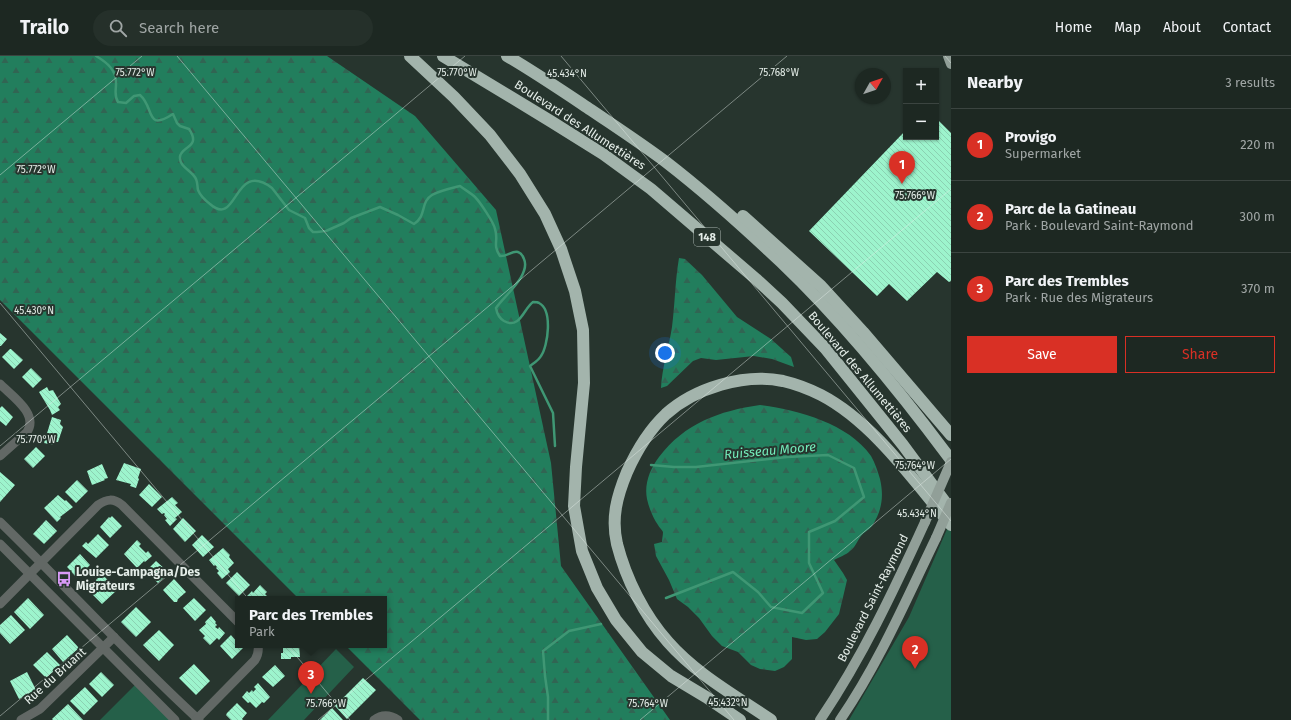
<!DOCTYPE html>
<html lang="en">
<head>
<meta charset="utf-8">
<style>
  body { margin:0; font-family:"Fira Sans",sans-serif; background:#25302a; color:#f1f3f6 }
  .controls { position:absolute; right:12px; top:12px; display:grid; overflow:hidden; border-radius:0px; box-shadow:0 1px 3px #0004 }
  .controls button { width:36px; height:36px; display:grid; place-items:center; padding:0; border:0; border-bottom:1px solid #3b4440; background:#1d2822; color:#f1f3f6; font:20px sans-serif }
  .compass { position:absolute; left:855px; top:12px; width:36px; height:36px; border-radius:50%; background:#1d2822; box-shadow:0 1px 3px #0004; rotate:50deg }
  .you { position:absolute; left:665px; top:297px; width:14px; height:14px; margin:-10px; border:3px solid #fff; border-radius:50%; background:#1a73e8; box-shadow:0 0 0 6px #1a73e833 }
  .badge { display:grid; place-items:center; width:26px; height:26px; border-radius:50%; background:#d93025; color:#fff; font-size:13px; font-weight:700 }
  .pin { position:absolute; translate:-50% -33px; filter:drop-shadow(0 1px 2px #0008) }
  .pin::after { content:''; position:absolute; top:21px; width:14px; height:12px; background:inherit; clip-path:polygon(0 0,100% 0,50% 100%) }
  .popup { position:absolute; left:235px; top:540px; width:152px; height:52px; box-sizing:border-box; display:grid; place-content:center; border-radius:0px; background:#1d2822; filter:drop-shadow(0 1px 3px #0005); font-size:13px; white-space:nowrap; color:#a0a6a5 }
  .popup b { font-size:15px; color:#f1f3f6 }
  .popup::after { content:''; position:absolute; left:50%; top:100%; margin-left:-8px; border:8px solid transparent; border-top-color:#1d2822 }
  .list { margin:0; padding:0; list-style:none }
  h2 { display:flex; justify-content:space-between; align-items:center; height:52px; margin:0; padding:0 16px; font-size:17px }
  h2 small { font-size:13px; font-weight:400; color:#a0a6a5 }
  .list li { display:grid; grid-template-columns:26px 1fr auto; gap:12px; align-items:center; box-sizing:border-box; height:72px; padding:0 16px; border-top:1px solid #3b4440 }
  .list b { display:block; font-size:15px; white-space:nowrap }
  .list p { margin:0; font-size:13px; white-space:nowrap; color:#a0a6a5 }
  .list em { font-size:13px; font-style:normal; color:#a0a6a5 }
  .actions { display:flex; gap:8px; padding:12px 16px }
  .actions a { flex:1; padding:9px 0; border:1px solid #d93025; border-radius:0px; text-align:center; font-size:14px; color:#d93025 }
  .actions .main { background:#d93025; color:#fff }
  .icon { flex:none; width:22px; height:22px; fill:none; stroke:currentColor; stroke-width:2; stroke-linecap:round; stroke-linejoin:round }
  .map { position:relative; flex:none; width:951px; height:664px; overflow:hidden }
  header { display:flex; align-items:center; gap:24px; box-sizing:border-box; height:56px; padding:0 20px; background:#1d2822; border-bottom:1px solid #3b4440 }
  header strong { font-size:19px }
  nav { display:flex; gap:22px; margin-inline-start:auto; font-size:14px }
  .search { width:280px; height:36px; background:#25302a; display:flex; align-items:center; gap:10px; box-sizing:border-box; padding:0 14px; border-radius:22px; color:#a0a6a5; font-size:15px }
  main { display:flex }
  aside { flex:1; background:#1d2822 }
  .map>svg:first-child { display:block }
</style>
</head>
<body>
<header>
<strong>Trailo</strong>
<div class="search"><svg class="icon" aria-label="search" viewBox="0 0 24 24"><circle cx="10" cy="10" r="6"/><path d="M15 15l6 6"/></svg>Search here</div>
<nav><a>Home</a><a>Map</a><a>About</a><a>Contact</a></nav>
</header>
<main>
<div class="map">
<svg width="951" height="664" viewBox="0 0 951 664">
  <defs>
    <pattern id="forest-firs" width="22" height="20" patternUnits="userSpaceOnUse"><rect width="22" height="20" fill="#227e5d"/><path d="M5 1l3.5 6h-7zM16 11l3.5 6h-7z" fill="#316553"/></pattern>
    <pattern id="building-back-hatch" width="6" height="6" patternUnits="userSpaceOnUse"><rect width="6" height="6" fill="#9df4cd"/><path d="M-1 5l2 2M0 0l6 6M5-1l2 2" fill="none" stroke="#8bd1b2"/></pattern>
  </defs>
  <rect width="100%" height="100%" fill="#27352e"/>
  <g fill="url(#forest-firs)">
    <path d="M0,0H327L415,60L496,154L551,407L561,510L670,664H420L345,589H384V543H299L0,244Z"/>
    <path d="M679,202L685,203L702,219L737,261L771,283L791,301L794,311L772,303L754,300L716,304L701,302L693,305L667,330L661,332C662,311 669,291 672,271C675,248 675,225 679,202Z"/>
    <path d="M760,349C797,354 848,367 871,400C875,407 878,416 880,423C884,440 882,455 872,470C869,474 864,476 861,480C857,485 855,492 850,495C846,499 839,501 834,504L843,517L847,524L844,537L839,558L825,576L817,583L806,584L792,581V603L784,611L775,615L760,613L751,609L738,596L722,590L712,580L699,562L688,551L677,543L669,524L656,500L654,488L662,486C662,483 663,479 663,476C662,474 659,471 658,469C653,462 649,452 647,443C644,428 650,413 659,401C685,367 719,355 760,349Z"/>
  </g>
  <g fill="#256049">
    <path d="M951,464V664H849L909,561Z"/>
    <path d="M336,593L354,611L304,664H268Z"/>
    <path d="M138,626L175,664H100Z"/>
  </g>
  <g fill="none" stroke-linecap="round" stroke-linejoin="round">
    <g stroke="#3f9774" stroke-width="2.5">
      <path d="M96,0C106,6 117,14 116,28C116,35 114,40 118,46L126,47L134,40L140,39C155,52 145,76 173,58L177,67L180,70L189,73C202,92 180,90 180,101C179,110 190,114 194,120C198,124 197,129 198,134C200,139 206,145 210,148C238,173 233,103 272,132L289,154L305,162L309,172L313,176H317L326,175L344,167L351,162L380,151L398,159L414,168C427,160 420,146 432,139C439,135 452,132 460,130C465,134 471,137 475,141C480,146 494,167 495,173C499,185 492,188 500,200C506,201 513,194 518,196C521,197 523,200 524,203C531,219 504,240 496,252C497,258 499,262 504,265C520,274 524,252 533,246C535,246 538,246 539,247C553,254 548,290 541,300C539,304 534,307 530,310L553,357L555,390"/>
      <path d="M651,409L674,411H696L787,401L828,399L854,412L864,441L835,465L809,476V507L823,537L802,557L771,551L758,536L733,516L666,542"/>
      <path d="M548,664V641L545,620L543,595L569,575L601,568"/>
    </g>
  </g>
  <g fill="url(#building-back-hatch)">
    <path d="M936,62L951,77V225L949,226L937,216L907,245L889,228L877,240L809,175L906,74V81H936Z"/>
    <path d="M0,277L7,283L1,290H0Z"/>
    <path d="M10,293H11L23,304L14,313L2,301Z"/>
    <path d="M31,312L42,323L33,332L22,321Z"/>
    <path d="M47,331L49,335L53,334L61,348L58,351L60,354L52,359L50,354L39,336Z"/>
    <path d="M2,350L13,361L6,370L0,365V352Z"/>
    <path d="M52,361L61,364L60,368L63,371L58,386H54L53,389L44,387Z"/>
    <path d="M36,391L45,400L33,412L24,403Z"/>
    <path d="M124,407L141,413L138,422L139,423L136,432L130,430L131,428L116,424Z"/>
    <path d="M102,408L108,422L104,423L105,424L92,429L87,415Z"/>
    <path d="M0,416L15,429L0,446Z"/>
    <path d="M77,424L88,435L76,447L65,436Z"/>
    <path d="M149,428L162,441L152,451L139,439Z"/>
    <path d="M58,439L65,445L66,444L73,451L60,461L61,462L57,466L44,452Z"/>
    <path d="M172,441L178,447L175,449L182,456L175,462L177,463L170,470L165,464L167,463L164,459L165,458L164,457L162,458L157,453Z"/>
    <path d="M112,460L122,470L110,482L100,471L109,461L110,462Z"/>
    <path d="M183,462L196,475L185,486L173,473Z"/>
    <path d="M46,464L57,475L44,488L33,478Z"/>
    <path d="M98,478L109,489L96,502L82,490L86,486L88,488Z"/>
    <path d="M202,479L214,491L203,501L192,489Z"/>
    <path d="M137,484L141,488L139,490L146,497L148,495L152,500L145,506L144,505L137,512L124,498Z"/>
    <path d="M223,492L230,499L229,501L234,507L228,513L230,516L222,523L217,517L219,515L216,512L217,511L215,509L214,510L209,504Z"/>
    <path d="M80,498L90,509L77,522L67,511Z"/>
    <path d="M156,505L166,514H165L168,517L158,527L146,515Z"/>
    <path d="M237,516L250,529L239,540L226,527Z"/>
    <path d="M102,518L117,534L102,548L87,533Z"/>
    <path d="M174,523L186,536L178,543L177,546H174L163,534Z"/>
    <path d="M260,529L267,536L265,538L270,543H247L246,541L252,535L253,537Z"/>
    <path d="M28,542L44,559L30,573L14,556Z"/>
    <path d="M194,542L206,554L195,565L183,552Z"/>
    <path d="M136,551L151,566L136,581L121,566Z"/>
    <path d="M11,559L25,574L10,588L0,577V569Z"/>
    <path d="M211,560L216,566L215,567L217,569L215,571L218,573L219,571L225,577L219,584L217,582L210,589L203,582L205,580L199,574L206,568L205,566Z"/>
    <path d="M159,574L174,589L159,605L143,589Z"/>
    <path d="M67,579L79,592L63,606L52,593Z"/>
    <path d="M231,579L238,587V589H240L243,592L232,603L220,590Z"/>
    <path d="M283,589H299L300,601H291V603H281V597H283Z"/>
    <path d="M47,596L60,609L46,622L33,609Z"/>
    <path d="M194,608L210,625L196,639L179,622Z"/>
    <path d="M275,609L285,620L273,631L262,621Z"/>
    <path d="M27,616L36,634L19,643L10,625Z"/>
    <path d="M101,616L114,629L102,641L89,628Z"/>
    <path d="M363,622L376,634L347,663L335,650Z"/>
    <path d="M258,627L270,641L264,647L262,646L256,652L250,646L248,647L242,641L247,635L249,637L252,634L253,636L256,633L254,631Z"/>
    <path d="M85,631L98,645L84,659L70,645Z"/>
    <path d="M237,647L247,657L242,663L243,664H231L226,659L227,657Z"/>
    <path d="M68,648L83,664H53L52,663Z"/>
    <path d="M332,652L343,664H320Z"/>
  </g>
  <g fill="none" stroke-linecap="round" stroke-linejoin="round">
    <g stroke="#626865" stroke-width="9">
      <path d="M0,328C12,340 39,358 27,376L0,400"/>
      <path d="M0,466C67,531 130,601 199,664"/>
      <path d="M0,488L175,664"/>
      <path d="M0,548L98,449C107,443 113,442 122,449L238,566"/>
      <path d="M21,664L40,653L114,581"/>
      <path d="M196,664L255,604C258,599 259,595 258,589"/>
      <path d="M374,664C382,658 389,658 398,664"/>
    </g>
    <g stroke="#919f98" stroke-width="10">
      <path d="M948,0L951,8"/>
      <path d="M820,664C862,602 894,534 925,466"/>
      <path d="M840,664C879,607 906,544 936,482"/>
    </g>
    <g stroke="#a3b4ac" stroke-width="12">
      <path d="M410,0L454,41L490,79L520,118L545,158L561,193L575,235L583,274L584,327L576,411L574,450L582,495L597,532L616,564L642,596L671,620L706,641L740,664"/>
      <path d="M443,0L552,66L603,98L651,133L756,223L782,247L825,292L903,389L951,454"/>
      <path d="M507,0C536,17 564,36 591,54C616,71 642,88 666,106C706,137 744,171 781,206C844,266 899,334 951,404"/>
      <path d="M743,160L821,230L863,276L951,379"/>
      <path d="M771,664C736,640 696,618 668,586C644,559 626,523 617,488C611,462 617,440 627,416C636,396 649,374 666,358C695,332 744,317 783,325C796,328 809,333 821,339C873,366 914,425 951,469"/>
    </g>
    <g stroke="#919f98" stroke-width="10">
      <path d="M925,466L951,406"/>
      <path d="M936,482L951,447"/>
    </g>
  </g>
  <path fill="none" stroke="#e4ede8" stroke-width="1" stroke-opacity="0.45" d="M177,0L734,664M561,0L951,465M945,0L951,7M0,119L142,0M0,247L350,664M0,390L465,0M0,660L787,0M318,664L951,133M640,664L951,403"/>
  <defs>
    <g id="bus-bare" transform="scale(1.2)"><path d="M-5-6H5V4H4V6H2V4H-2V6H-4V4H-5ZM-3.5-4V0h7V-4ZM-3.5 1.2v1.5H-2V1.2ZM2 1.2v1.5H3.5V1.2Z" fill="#d99af7" stroke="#27352e" stroke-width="2.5" paint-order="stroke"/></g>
  </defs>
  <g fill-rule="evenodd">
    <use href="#bus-bare" x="64" y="523"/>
  </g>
  <g text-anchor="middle" stroke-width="4" stroke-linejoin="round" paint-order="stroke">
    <rect fill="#27352e" stroke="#abb6b0" stroke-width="1" x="694" y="172" width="26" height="18" rx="3"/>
    <g font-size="11" font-weight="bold" fill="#e4ede8">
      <text x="707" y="185">148</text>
    </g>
    <g font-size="12" fill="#e4ede8" stroke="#27352e">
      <text transform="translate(580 69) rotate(33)" y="4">Boulevard des Allumettières</text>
      <text transform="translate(860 316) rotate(50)" y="4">Boulevard des Allumettières</text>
      <text transform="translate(873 542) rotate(-63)" y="4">Boulevard Saint-Raymond</text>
      <text transform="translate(55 620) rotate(-42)" y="4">Rue du Bruant</text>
    </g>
    <g font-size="12" font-weight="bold" fill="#e4ede8" stroke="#27352e" text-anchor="start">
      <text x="76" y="520">Louise-Campagna/Des<tspan x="76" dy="14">Migrateurs</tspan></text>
    </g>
    <g font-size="13" font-style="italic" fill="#73ebba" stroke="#27352e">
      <text transform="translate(770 394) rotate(-5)" y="5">Ruisseau Moore</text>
    </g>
  </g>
  <g font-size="10" text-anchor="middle" fill="#e4ede8" stroke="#27352e" stroke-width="4" stroke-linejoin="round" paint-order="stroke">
    <text x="135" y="20">75.772°W</text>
    <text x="457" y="20">75.770°W</text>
    <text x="779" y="20">75.768°W</text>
    <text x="567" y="21">45.434°N</text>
    <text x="36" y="117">75.772°W</text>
    <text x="915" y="143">75.766°W</text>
    <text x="34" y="258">45.430°N</text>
    <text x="36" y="387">75.770°W</text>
    <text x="915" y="413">75.764°W</text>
    <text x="917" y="461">45.434°N</text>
    <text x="728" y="650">45.432°N</text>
    <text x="326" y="651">75.766°W</text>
    <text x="648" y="651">75.764°W</text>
  </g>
</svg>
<div class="controls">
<button>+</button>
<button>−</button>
</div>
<svg class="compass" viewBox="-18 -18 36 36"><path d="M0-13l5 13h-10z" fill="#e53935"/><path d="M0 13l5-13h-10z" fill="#a0a6a5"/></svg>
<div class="you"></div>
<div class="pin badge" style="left:902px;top:128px">1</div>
<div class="pin badge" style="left:915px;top:613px">2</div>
<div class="pin badge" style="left:311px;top:638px">3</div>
<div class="popup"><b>Parc des Trembles</b>Park</div>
</div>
<aside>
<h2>Nearby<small>3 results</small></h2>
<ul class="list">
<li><span class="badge">1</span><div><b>Provigo</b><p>Supermarket</p></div><em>220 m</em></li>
<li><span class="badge">2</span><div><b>Parc de la Gatineau</b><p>Park · Boulevard Saint-Raymond</p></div><em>300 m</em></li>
<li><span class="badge">3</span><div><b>Parc des Trembles</b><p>Park · Rue des Migrateurs</p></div><em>370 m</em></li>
</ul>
<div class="actions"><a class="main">Save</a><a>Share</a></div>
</aside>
</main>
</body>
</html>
